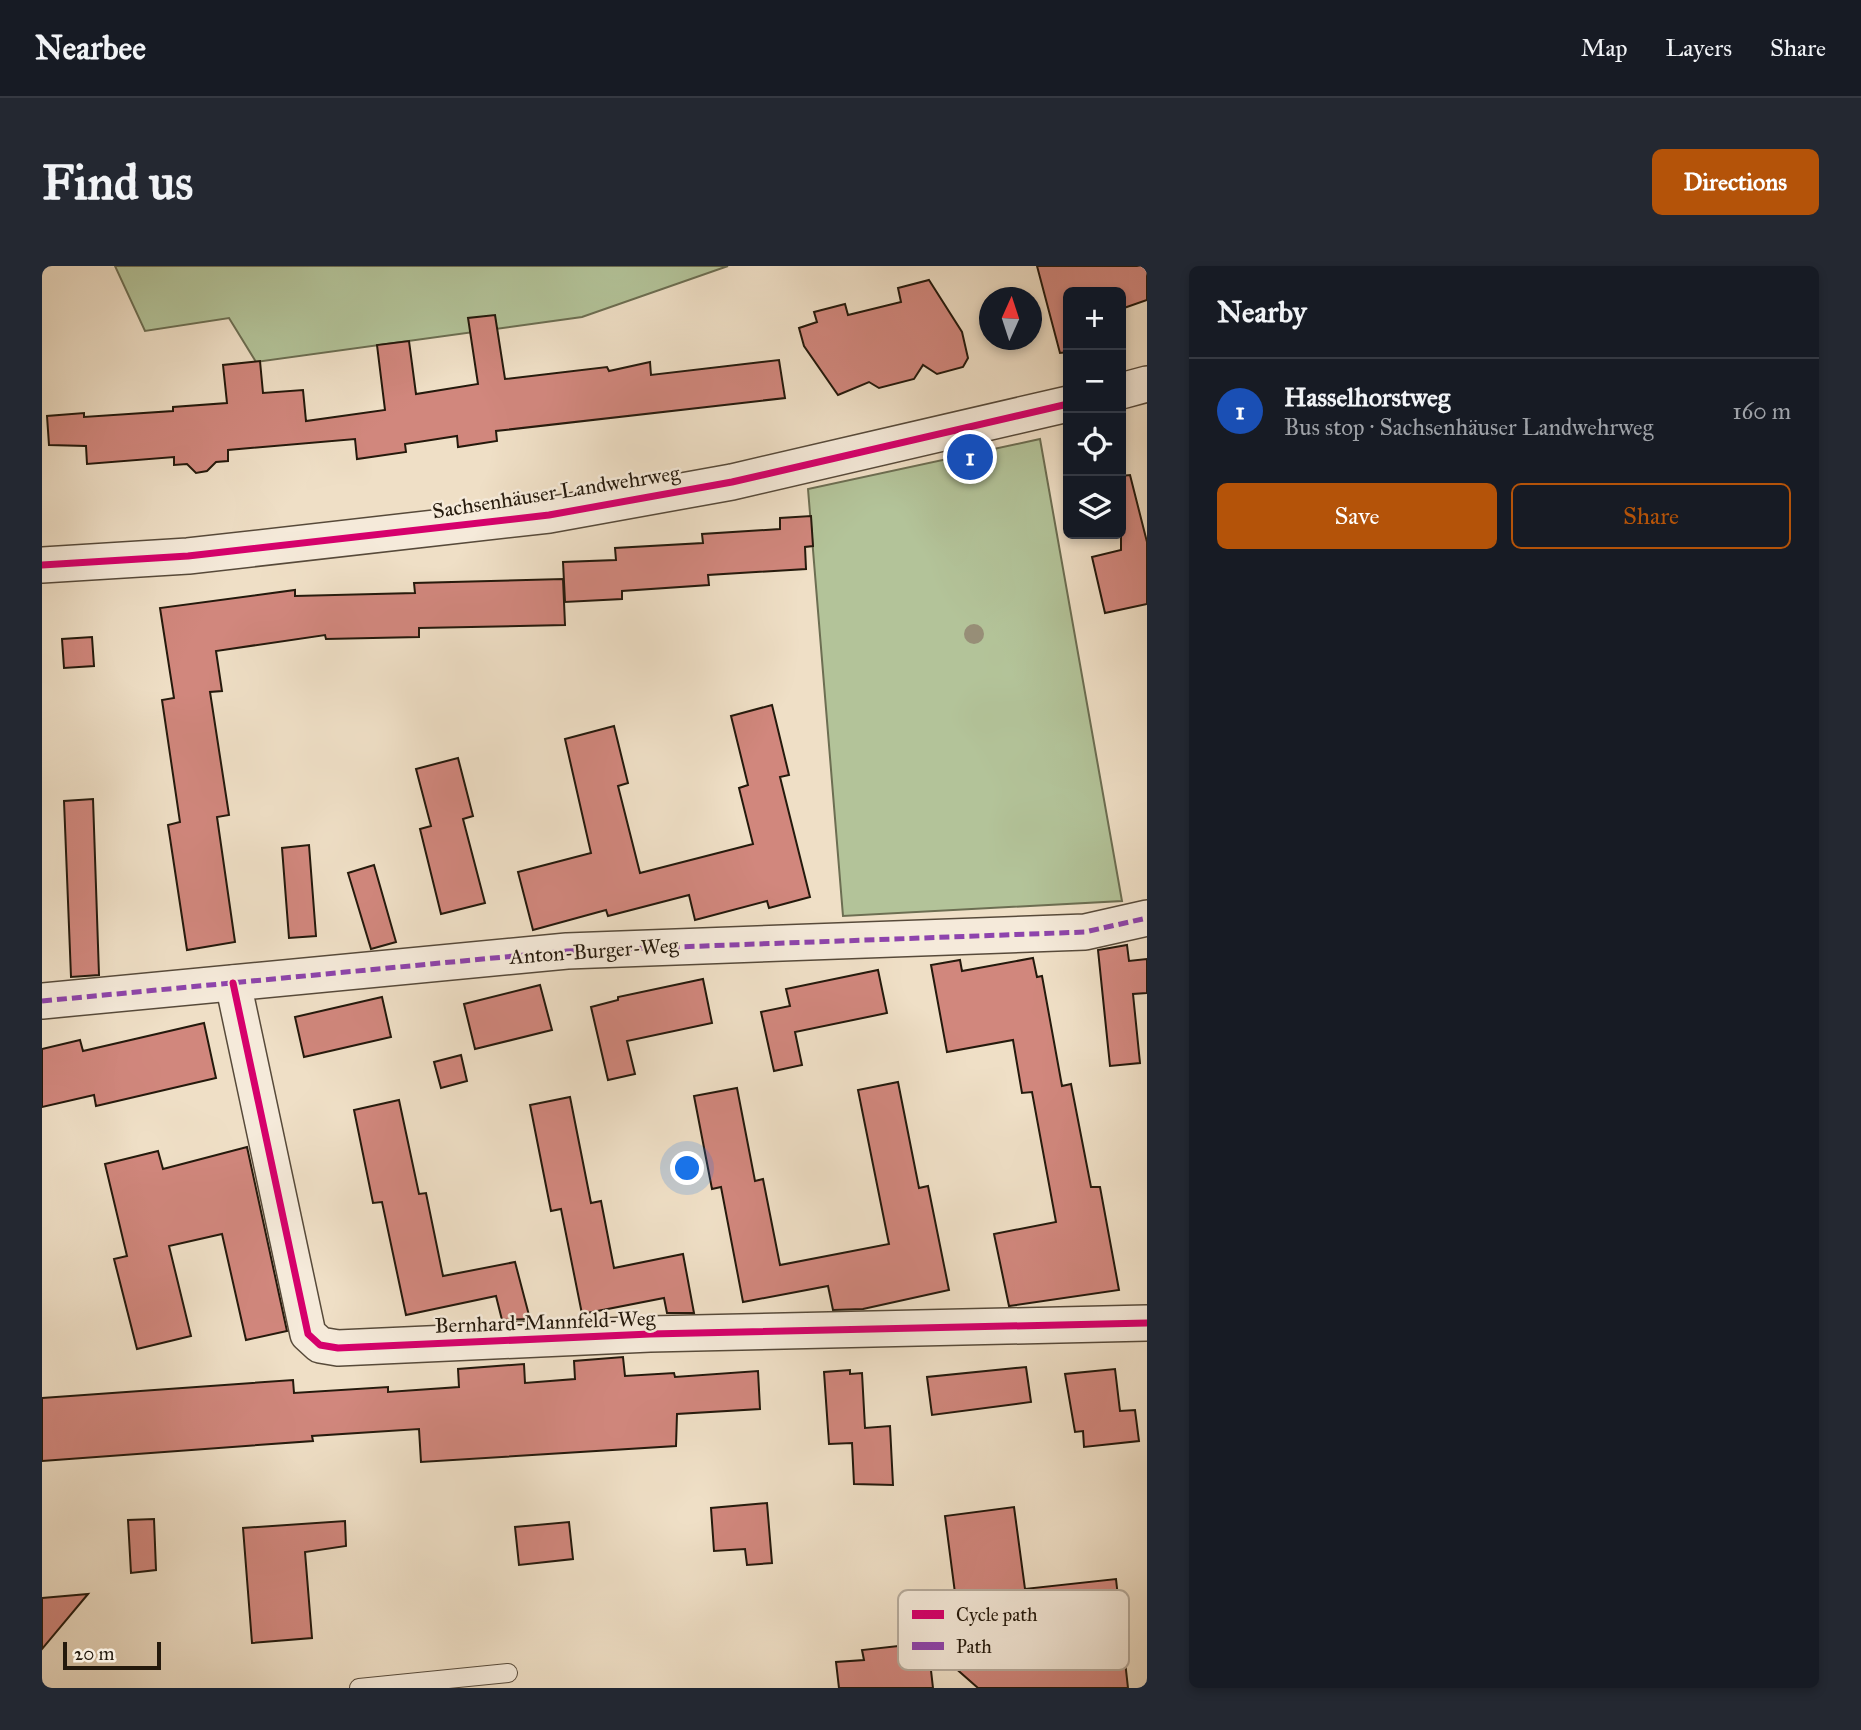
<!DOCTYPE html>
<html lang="en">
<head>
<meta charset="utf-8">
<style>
  body { margin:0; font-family:"IM FELL Great Primer",serif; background:#242831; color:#f1f3f6 }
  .controls { position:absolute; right:21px; top:21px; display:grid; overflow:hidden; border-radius:10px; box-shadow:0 4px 10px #0003 }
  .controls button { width:63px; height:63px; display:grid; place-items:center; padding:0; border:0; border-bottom:2px solid #363941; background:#171b24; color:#f1f3f6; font:35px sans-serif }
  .compass { position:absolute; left:937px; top:21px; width:63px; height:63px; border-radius:50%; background:#171b24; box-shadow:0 4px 10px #0003; rotate:3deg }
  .scale { position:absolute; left:21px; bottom:18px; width:98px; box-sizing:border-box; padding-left:7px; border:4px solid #24190c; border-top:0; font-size:19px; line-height:24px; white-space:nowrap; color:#24190c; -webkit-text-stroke:5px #f5eada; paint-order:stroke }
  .you { position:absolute; left:646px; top:903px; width:24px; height:24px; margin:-18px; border:5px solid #fff; border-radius:50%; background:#1a73e8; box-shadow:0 0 0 10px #1a73e833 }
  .badge { display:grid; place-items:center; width:46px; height:46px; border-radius:50%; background:#b45309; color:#fff; font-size:23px; font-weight:700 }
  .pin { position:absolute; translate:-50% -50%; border:4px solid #fff; box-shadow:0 2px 7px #0006 }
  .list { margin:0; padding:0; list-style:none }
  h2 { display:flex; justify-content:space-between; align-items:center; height:91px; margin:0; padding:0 28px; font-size:30px }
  h2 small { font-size:23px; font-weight:400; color:#9ea1a6 }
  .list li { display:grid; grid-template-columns:46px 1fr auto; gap:21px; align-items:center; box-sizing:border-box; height:105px; padding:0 28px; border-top:2px solid #363941 }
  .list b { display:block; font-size:26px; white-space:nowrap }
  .list p { margin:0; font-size:23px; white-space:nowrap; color:#9ea1a6 }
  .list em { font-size:23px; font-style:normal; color:#9ea1a6 }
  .actions { display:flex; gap:14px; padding:21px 28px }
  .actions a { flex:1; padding:16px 0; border:2px solid #b45309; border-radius:10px; text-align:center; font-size:24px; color:#b45309 }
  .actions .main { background:#b45309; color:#fff }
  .icon { flex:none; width:38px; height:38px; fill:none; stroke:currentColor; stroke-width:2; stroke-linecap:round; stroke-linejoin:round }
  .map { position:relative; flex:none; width:1105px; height:1422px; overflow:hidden; border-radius:10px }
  header { display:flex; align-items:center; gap:42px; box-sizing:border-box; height:98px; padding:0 35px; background:#171b24; border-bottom:2px solid #363941 }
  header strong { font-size:33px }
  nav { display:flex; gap:38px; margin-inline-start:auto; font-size:24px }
  .intro { display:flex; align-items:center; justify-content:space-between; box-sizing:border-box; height:168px; padding:0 42px }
  h1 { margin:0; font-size:49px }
  .button { padding:18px 32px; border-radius:10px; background:#b45309; color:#fff; font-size:24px; font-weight:700 }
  main { display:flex; gap:42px; padding:0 42px }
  aside { flex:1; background:#171b24; border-radius:10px; box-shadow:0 4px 10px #0003 }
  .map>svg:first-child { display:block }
</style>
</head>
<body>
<header>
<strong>Nearbee</strong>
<nav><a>Map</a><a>Layers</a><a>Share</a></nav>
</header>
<div class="intro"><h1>Find us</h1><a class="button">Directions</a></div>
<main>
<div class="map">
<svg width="1105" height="1422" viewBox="0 0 1105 1422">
  <rect width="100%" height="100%" fill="#efdfc6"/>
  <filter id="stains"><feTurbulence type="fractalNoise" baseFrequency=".00286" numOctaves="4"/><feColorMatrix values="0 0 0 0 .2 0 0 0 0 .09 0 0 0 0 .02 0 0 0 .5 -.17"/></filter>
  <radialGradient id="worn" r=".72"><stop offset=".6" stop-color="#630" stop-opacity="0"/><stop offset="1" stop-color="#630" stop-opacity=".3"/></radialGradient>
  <g fill="#b3c399" stroke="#6c6e52" stroke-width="2">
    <path d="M73,0H686L540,51L214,96L187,52L103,65Z"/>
    <path d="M998,173L1080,635L801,650L766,223Z"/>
  </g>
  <g fill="#d1877d" stroke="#24190c" stroke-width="2">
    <path d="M995,0H1105V34L1079,43V26H1026V86L1018,87Z"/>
    <path d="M887,14L920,66L926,92L921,101L895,108L881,99L872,113L837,122L827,116L796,129L762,80L757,62L775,56L772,46L803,38L806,49L859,36L856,22Z"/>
    <path d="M453,49L463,113L565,101L567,105L608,96L609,109L737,94L743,132L454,165L455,175L416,181L415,170L363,178L364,186L315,193L313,173L186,184V195L174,196L165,205L154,207L145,198L132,199V191L45,198L44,180L7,179L5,150L42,147V151L131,145V141L185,137L181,99L218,95L221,127L261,124L264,155L343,144L335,79L367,75L374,128L436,118L426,52Z"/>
    <path d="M1088,209L1105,276V338L1063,347L1050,291L1079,284V210Z"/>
    <path d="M769,250L771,280L763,281L764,303L666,309L667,319L580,325V333L523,336L521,296L574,294L573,282L661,277L660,268L738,263V252Z"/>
    <path d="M521,313L523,359L377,362V371L284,373L283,369L174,385L180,425L168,426L187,549L175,551L193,676L145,684L126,559L138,556L120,434L132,432L118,342L253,324V330L373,327L372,317Z"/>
    <path d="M50,371L52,400L22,402L20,373Z"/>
    <path d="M730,439L747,509L738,511L768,631L727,642L725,635L653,654L647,629L566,650L564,644L491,664L476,606L549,587L523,473L572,460L586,517L576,520L598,607L711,578L697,522L706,519L689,450Z"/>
    <path d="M416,492L431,550L421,553L443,637L399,648L378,563L389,560L374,503Z"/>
    <path d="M51,533L57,709L29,711L22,535Z"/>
    <path d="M267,579L274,670L247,672L240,582Z"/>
    <path d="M332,599L354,676L329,683L306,607Z"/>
    <path d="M1085,679L1087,695L1105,693V727L1091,728L1098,797L1068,800L1056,684Z"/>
    <path d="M991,692L995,711L1000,710L1020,820L1029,818L1049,921H1058L1077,1024L967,1040L952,968L1014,956L990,826L980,827L971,774L905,786L889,699L918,694L920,705Z"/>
    <path d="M836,704L845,747L753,766L760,799L732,805L719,746L748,740L744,723Z"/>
    <path d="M661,713L670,757L585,775L593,808L566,814L549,741L576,734V731Z"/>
    <path d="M498,719L510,764L433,783L422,738Z"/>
    <path d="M340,731L349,771L262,791L253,751Z"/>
    <path d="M162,757L174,812L54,840L52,829L0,841V783L38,774L41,785Z"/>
    <path d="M419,789L425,815L399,822L392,796Z"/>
    <path d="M856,816L877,922L886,920L907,1024L821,1043L791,1044L786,1020L701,1036L679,921L670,923L652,830L695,822L713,915L721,913L738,999L847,978L816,824Z"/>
    <path d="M528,831L549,937L559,935L572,1002L641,988L652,1047H625L622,1032L540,1048L519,943L509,945L488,839Z"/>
    <path d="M357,834L377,928L384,927L401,1010L473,996L488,1053L460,1054L454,1030L364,1049L340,936L331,937L312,844Z"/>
    <path d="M205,881L245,1065L204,1074L180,968L127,980L149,1070L95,1083L72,993L85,990L63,898L116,885L121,903Z"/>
    <path d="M581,1091L583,1110L632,1107L633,1111L716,1105L718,1143L635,1148L634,1180L379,1196L377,1163L270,1170L271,1175L0,1195V1132L251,1114L252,1127L346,1121V1126L417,1121L416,1103L482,1098L483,1117L533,1113L532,1095Z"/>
    <path d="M984,1101L989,1136L890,1149L885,1111Z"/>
    <path d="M1073,1103L1078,1145L1093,1144L1097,1175L1042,1181L1041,1165L1033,1166L1023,1108Z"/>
    <path d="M808,1104V1108L820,1107L823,1162L848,1160L851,1219L812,1218L810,1177L787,1178L782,1106Z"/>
    <path d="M725,1237L730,1297L705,1299L703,1283L672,1285L669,1242Z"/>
    <path d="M972,1241L983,1323L1074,1313L1086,1422H936L886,1378L891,1422H797L794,1396L822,1394L820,1384L919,1373L903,1250Z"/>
    <path d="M112,1253L114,1304L89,1307L86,1254Z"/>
    <path d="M303,1255L304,1280L263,1286L270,1372L210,1377L201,1262Z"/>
    <path d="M527,1256L531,1293L477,1299L473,1261Z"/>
    <path d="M46,1328L0,1383V1332Z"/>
  </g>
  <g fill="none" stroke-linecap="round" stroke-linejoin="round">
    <g stroke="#574a3a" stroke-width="20">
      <path id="lane" d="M317,1422L466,1407"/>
    </g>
    <g stroke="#574a3a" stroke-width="38">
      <g id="street">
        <path d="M1079,125L1105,118"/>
        <path d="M0,299L146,290L507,249L690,216L1026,138"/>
        <path d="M191,717L266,1068L278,1079L296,1082L608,1068L1105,1057"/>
        <path d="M0,735L525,685L1043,666L1105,652"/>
      </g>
    </g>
    <use href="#lane" stroke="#f5eada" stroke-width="18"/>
    <use href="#street" stroke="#f5eada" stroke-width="35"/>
    <path stroke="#8e44ad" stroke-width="5" stroke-dasharray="10 5" stroke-linecap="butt" d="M0,735L525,685L1043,666L1105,652"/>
    <g stroke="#f5eada" stroke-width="11">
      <g id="cycleway">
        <path d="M0,299L146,290L507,249L690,216L1026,138"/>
        <path d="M191,717L266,1068L278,1079L296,1082L608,1068L1105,1057"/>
      </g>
    </g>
    <use href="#cycleway" stroke="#d6006c" stroke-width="7"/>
  </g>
  <circle fill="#978e77" cx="932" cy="368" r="10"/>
  <g text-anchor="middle" stroke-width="5" stroke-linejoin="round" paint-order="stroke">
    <g font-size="21" fill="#24190c" stroke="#f5eada">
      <text transform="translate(514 226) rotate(-9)" y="7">Sachsenhäuser Landwehrweg</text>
      <text transform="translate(552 685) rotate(-4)" y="7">Anton-Burger-Weg</text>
      <text transform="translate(503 1056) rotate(-2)" y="7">Bernhard-Mannfeld-Weg</text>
    </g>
  </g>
  <rect x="856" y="1324" width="231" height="80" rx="10" fill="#f5eada" stroke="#b6ab9c" stroke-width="2"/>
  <rect x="870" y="1344" width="32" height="9" fill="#d6006c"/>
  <rect x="870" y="1376" width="32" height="8" fill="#8e44ad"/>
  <g font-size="19" fill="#24190c">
    <text x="914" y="1355">Cycle path</text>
    <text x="914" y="1387">Path</text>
  </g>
  <rect width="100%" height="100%" filter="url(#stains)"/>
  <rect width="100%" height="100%" fill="url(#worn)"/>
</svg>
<div class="controls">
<button>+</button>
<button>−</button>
<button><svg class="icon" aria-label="locate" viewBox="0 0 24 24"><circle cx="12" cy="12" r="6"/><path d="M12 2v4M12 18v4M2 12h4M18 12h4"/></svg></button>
<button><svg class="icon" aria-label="layers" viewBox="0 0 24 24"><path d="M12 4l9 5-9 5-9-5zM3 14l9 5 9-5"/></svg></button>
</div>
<svg class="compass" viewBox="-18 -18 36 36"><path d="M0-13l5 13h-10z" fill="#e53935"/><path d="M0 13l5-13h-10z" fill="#9ea1a6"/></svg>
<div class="scale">20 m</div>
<div class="you"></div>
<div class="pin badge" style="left:928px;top:191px;background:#1a4fb4">1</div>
</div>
<aside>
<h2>Nearby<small></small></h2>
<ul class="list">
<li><span class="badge" style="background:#1a4fb4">1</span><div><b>Hasselhorstweg</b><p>Bus stop · Sachsenhäuser Landwehrweg</p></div><em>160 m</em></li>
</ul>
<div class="actions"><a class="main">Save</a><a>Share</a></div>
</aside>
</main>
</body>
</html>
